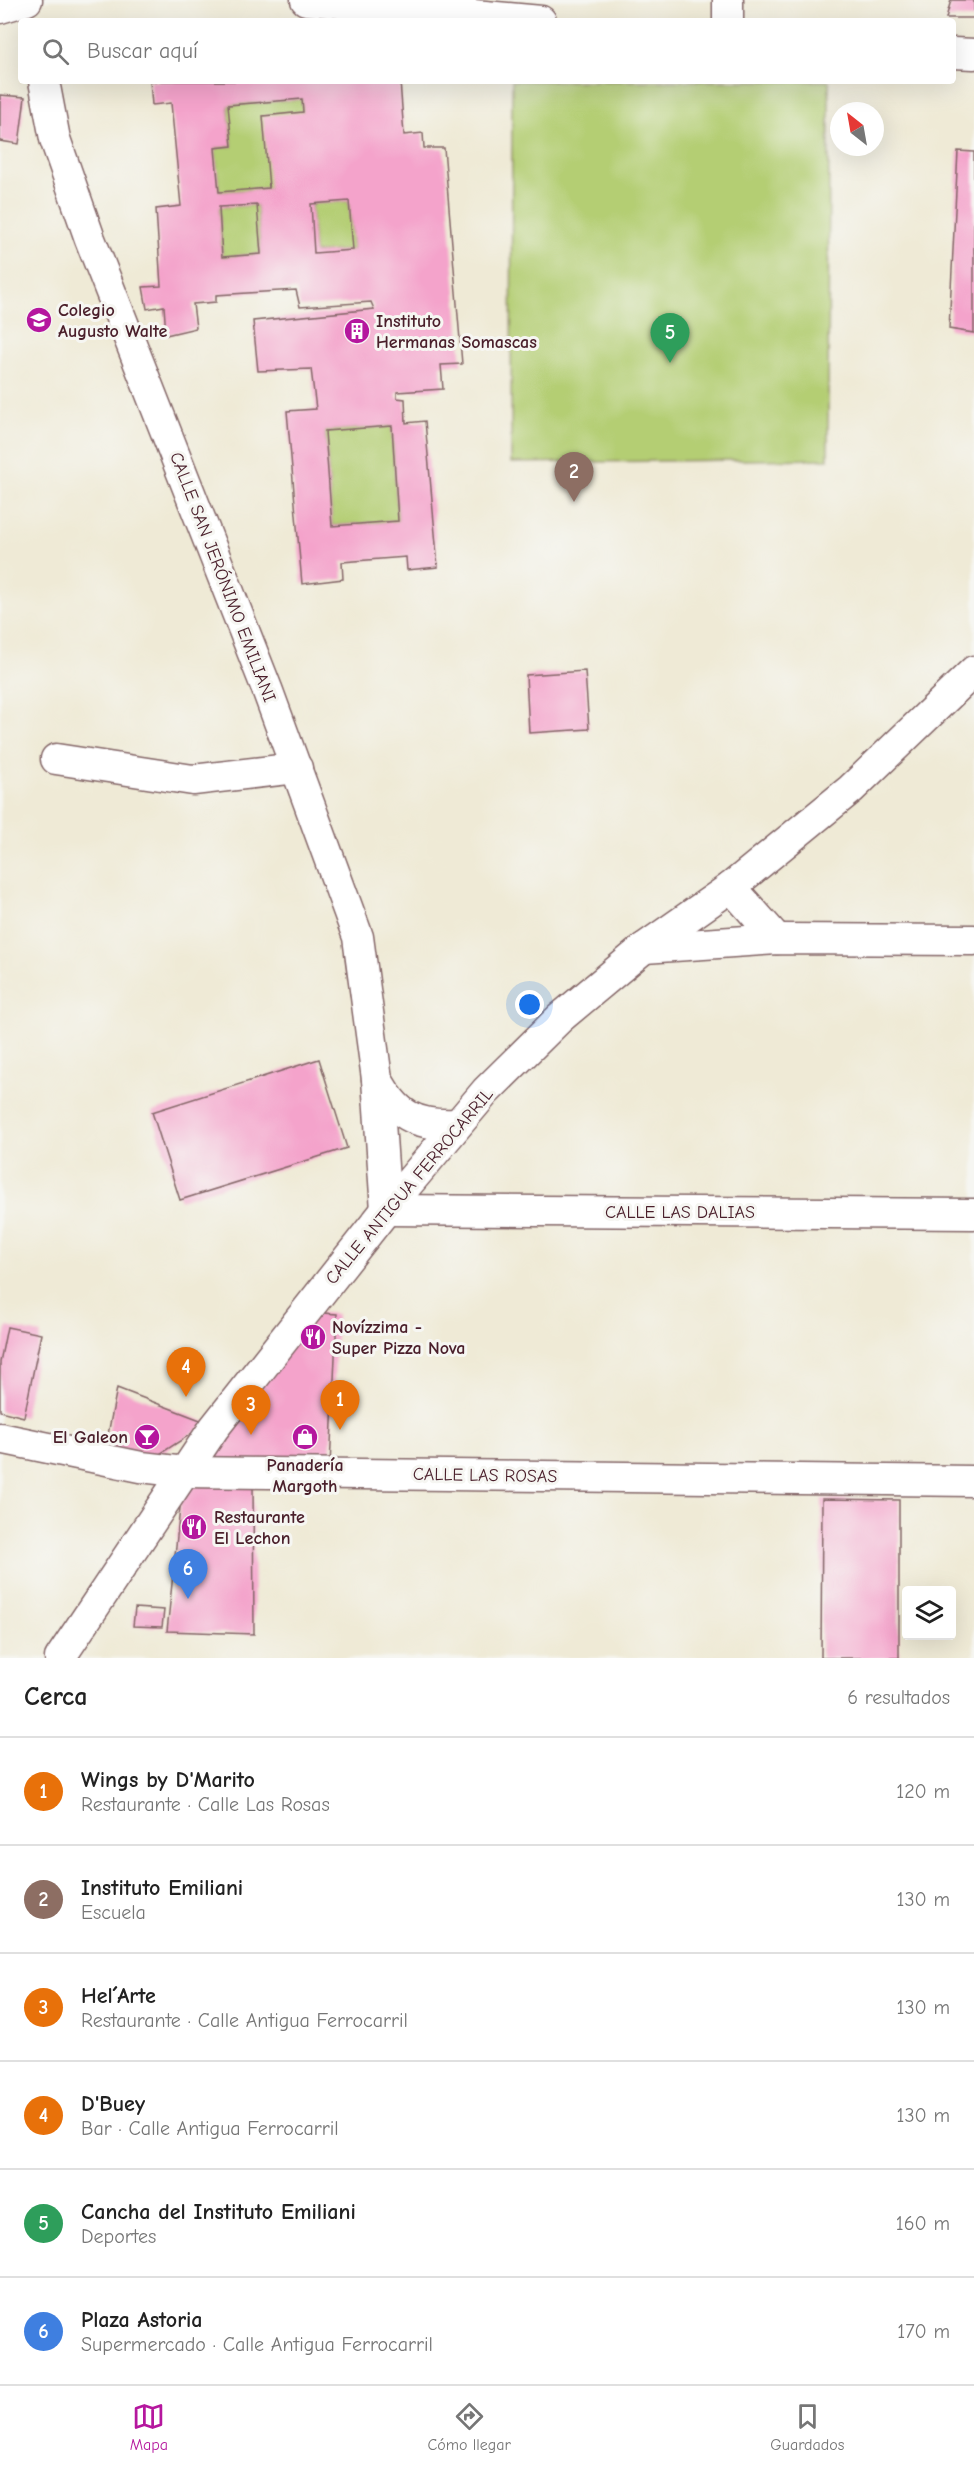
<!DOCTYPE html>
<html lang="es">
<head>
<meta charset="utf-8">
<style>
  body { margin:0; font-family:"Comic Neue",sans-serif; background:#f6f6f6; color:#222 }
  .controls { position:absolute; right:18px; bottom:18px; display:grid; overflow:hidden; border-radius:6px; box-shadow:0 6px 24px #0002 }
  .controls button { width:54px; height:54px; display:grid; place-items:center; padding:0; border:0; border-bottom:2px solid #e0e0e0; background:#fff; color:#222; font:30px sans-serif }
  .compass { position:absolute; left:830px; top:102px; width:54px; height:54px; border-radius:50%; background:#fff; box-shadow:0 6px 24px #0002; rotate:329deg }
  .you { position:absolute; left:530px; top:1005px; width:21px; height:21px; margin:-15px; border:4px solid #fff; border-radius:50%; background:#1a73e8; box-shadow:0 0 0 9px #1a73e833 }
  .badge { display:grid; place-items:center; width:39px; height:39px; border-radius:50%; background:#b5179e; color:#fff; font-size:20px; font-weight:700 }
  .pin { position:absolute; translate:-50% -50px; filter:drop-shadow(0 2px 3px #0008) }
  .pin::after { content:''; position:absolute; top:32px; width:21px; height:18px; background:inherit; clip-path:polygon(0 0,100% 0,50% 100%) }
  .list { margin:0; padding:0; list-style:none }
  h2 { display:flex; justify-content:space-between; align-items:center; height:78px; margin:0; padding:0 24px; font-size:26px }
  h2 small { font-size:20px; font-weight:400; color:#767676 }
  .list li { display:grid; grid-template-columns:39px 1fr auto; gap:18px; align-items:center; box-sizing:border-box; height:108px; padding:0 24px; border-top:2px solid #e0e0e0 }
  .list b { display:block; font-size:22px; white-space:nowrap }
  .list p { margin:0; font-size:20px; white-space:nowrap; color:#767676 }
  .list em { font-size:20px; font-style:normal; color:#767676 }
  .icon { flex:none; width:33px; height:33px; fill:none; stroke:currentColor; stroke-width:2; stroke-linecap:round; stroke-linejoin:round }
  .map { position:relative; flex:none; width:974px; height:1658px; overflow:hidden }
  .search { position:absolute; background:#fff; box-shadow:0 6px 24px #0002; left:18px; right:18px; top:18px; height:66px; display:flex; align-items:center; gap:15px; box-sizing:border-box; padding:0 21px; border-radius:6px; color:#767676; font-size:22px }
  .sheet { height:726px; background:#fff }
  nav { display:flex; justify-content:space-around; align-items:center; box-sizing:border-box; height:84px; border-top:2px solid #e0e0e0; background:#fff; font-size:16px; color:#767676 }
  nav a { display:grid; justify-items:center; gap:3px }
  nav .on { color:#b5179e }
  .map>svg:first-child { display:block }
</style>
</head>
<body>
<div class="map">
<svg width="974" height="1658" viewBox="0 0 974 1658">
  <rect width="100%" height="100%" fill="#f6f6f2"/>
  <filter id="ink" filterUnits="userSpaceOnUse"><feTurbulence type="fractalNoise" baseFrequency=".0167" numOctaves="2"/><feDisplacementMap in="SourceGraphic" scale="12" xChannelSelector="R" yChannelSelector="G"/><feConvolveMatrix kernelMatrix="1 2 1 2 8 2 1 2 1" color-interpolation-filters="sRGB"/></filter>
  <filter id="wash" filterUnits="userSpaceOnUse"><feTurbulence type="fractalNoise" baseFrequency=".008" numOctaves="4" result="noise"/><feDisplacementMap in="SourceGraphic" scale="24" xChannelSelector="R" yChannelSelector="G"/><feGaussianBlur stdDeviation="1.35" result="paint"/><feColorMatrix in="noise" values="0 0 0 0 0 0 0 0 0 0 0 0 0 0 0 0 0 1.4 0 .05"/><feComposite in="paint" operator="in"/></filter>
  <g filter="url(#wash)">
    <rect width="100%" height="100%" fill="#efead6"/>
    <g fill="#b4ce73" stroke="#7f764f" stroke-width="1.5">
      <path d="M512,81H829L828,459L511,463Z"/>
      <path d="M302,99L303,112L269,188L219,192L215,148L232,146L228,105Z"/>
      <path d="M349,201L353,250L314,253L311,204Z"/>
      <path d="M257,205L261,254L222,257L219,207Z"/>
      <path d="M392,426L398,521L332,526L325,431Z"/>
    </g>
    <g id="blocks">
      <g fill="#f4a3cb" fill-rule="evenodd">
        <path d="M951,0H974V18H946Z"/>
        <path d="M150,81H400L404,135L423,133L424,148H444L462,364L441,365L443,389L397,392V398L405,399L406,423L425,421L438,567L407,570L406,557L342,562L343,579L302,584L287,411L316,409L311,369L258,371L253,321L374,309L371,302L300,307L296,290L216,295V302L193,304L196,328L166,335L164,306L147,309L143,287L161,286L156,209L181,206L171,103L152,105ZM302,99L303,112L263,116L269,188L219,192L215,148L232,146L228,105ZM349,201L353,250L314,253L311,204ZM257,205L261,254L222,257L219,207ZM392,426L398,521L332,526L325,431Z"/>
        <path d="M0,95L25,97L19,144L0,141Z"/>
        <path d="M958,151L974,152V333L949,329Z"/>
        <path d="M585,671L589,729L529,733L526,675Z"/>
        <path d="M319,1059L347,1148L180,1200L152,1112Z"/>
        <path d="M308,1312L337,1314L330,1466L201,1464Z"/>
        <path d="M7,1327L41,1334L24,1417L0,1411V1362Z"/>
        <path d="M117,1388L208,1423L149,1461L105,1450Z"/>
        <path d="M213,1482H253L254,1634L167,1631L182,1489Z"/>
        <path d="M822,1499L899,1500V1658H821Z"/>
        <path d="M135,1608L164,1610L162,1627L133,1626Z"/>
      </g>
    </g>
  </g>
  <g filter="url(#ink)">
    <use href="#blocks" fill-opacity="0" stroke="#846667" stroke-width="1.5"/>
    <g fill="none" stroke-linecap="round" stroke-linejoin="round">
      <g stroke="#846667" stroke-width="33">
        <g id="minor">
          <path d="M306,0L541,21"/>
          <path d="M0,8L27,0"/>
          <path d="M728,21V0"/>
          <path d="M953,53L974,54"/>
          <path d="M44,81L55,139L90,239L267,689L358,937L377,1079L386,1210L974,1214"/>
          <path d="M56,759L193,780L297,768"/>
          <path d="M731,887L777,939"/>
          <path d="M644,948L777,939L974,940"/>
          <path d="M377,1079C396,1115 415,1126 456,1124"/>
          <path d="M0,1438L141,1467L185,1472L974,1481"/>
          <path d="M60,1658L214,1428L386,1210L486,1091L560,1018L644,948L731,887L851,789L974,671"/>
        </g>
      </g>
      <use href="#minor" stroke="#fff" stroke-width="30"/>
    </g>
  </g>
  <defs>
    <g id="school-disc" transform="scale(1.35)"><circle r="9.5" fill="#b5179e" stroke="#f6f6f2"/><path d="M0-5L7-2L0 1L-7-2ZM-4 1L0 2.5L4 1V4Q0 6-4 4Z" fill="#fff"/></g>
    <g id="building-disc" transform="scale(1.35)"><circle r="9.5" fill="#b5179e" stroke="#f6f6f2"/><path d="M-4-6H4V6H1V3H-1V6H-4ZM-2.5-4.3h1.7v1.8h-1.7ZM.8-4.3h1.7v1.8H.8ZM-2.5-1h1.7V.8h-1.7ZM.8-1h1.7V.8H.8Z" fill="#fff"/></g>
    <g id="restaurant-disc" transform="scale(1.35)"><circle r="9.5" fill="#b5179e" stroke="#f6f6f2"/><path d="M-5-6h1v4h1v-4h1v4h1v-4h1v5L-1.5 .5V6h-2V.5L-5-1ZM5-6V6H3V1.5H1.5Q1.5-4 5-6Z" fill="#fff"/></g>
    <g id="bar-disc" transform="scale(1.35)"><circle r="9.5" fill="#b5179e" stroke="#f6f6f2"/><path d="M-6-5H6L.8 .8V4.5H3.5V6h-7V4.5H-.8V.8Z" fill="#fff"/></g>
    <g id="shop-disc" transform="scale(1.35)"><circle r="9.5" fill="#b5179e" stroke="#f6f6f2"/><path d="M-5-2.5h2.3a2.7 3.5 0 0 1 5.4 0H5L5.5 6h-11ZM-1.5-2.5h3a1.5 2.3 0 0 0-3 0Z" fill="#fff"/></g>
  </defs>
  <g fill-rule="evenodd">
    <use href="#school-disc" x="39" y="320"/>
    <use href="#building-disc" x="357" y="331"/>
    <use href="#restaurant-disc" x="313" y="1337"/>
    <use href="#bar-disc" x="147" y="1437"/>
    <use href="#shop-disc" x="305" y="1437"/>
    <use href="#restaurant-disc" x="194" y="1527"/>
  </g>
  <g text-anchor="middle" stroke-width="6" stroke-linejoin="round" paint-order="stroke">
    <g font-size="18" font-weight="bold" fill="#4a1f2b" stroke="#f6f6f2" text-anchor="start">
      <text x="58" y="316">Colegio<tspan x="58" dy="21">Augusto Walte</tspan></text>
      <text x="376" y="327">Instituto<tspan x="376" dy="21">Hermanas Somascas</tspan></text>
      <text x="332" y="1333">Novízzima -<tspan x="332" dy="21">Super Pizza Nova</tspan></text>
      <text x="128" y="1443" text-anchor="end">El Galeon</text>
      <text x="305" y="1471" text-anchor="middle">Panadería<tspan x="305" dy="21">Margoth</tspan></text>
      <text x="214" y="1523">Restaurante<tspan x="214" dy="21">El Lechon</tspan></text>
    </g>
    <g font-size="18" fill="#4a1f2b" stroke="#f6f6f2">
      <text transform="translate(223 577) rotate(69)" y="6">CALLE SAN JERÓNIMO EMILIANI</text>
      <text transform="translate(409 1186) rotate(-50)" y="6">CALLE ANTIGUA FERROCARRIL</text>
      <text x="680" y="1218">CALLE LAS DALIAS</text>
      <text transform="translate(485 1475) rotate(1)" y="6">CALLE LAS ROSAS</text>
    </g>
  </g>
</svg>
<div class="controls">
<button><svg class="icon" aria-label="layers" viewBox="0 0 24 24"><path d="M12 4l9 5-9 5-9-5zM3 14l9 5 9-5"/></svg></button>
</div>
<svg class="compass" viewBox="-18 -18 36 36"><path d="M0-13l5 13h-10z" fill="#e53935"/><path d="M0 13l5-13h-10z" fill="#767676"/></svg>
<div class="you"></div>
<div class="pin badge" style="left:340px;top:1430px;background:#e8710a">1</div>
<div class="pin badge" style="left:574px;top:502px;background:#8d6e63">2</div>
<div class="pin badge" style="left:251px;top:1435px;background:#e8710a">3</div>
<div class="pin badge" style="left:186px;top:1397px;background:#e8710a">4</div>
<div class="pin badge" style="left:670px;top:363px;background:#2e9e5b">5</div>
<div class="pin badge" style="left:188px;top:1599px;background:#3f7fe0">6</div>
<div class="search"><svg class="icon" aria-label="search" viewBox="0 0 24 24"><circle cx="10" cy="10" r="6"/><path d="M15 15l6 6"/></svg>Buscar aquí</div>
</div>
<section class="sheet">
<h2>Cerca<small>6 resultados</small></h2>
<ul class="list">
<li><span class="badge" style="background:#e8710a">1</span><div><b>Wings by D'Marito</b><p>Restaurante · Calle Las Rosas</p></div><em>120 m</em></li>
<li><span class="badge" style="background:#8d6e63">2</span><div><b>Instituto Emiliani</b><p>Escuela</p></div><em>130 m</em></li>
<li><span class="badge" style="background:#e8710a">3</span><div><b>Hel´Arte</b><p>Restaurante · Calle Antigua Ferrocarril</p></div><em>130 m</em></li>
<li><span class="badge" style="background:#e8710a">4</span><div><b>D'Buey</b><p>Bar · Calle Antigua Ferrocarril</p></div><em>130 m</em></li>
<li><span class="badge" style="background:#2e9e5b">5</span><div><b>Cancha del Instituto Emiliani</b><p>Deportes</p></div><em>160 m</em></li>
<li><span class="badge" style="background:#3f7fe0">6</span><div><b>Plaza Astoria</b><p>Supermercado · Calle Antigua Ferrocarril</p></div><em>170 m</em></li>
</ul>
</section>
<nav>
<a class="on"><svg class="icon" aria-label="map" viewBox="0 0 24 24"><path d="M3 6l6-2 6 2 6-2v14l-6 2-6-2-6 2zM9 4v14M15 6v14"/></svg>Mapa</a>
<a><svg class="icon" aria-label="directions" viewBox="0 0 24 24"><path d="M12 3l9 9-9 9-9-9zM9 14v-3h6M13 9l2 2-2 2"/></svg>Cómo llegar</a>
<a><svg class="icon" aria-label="saved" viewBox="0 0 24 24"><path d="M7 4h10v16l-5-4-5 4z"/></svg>Guardados</a>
</nav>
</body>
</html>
